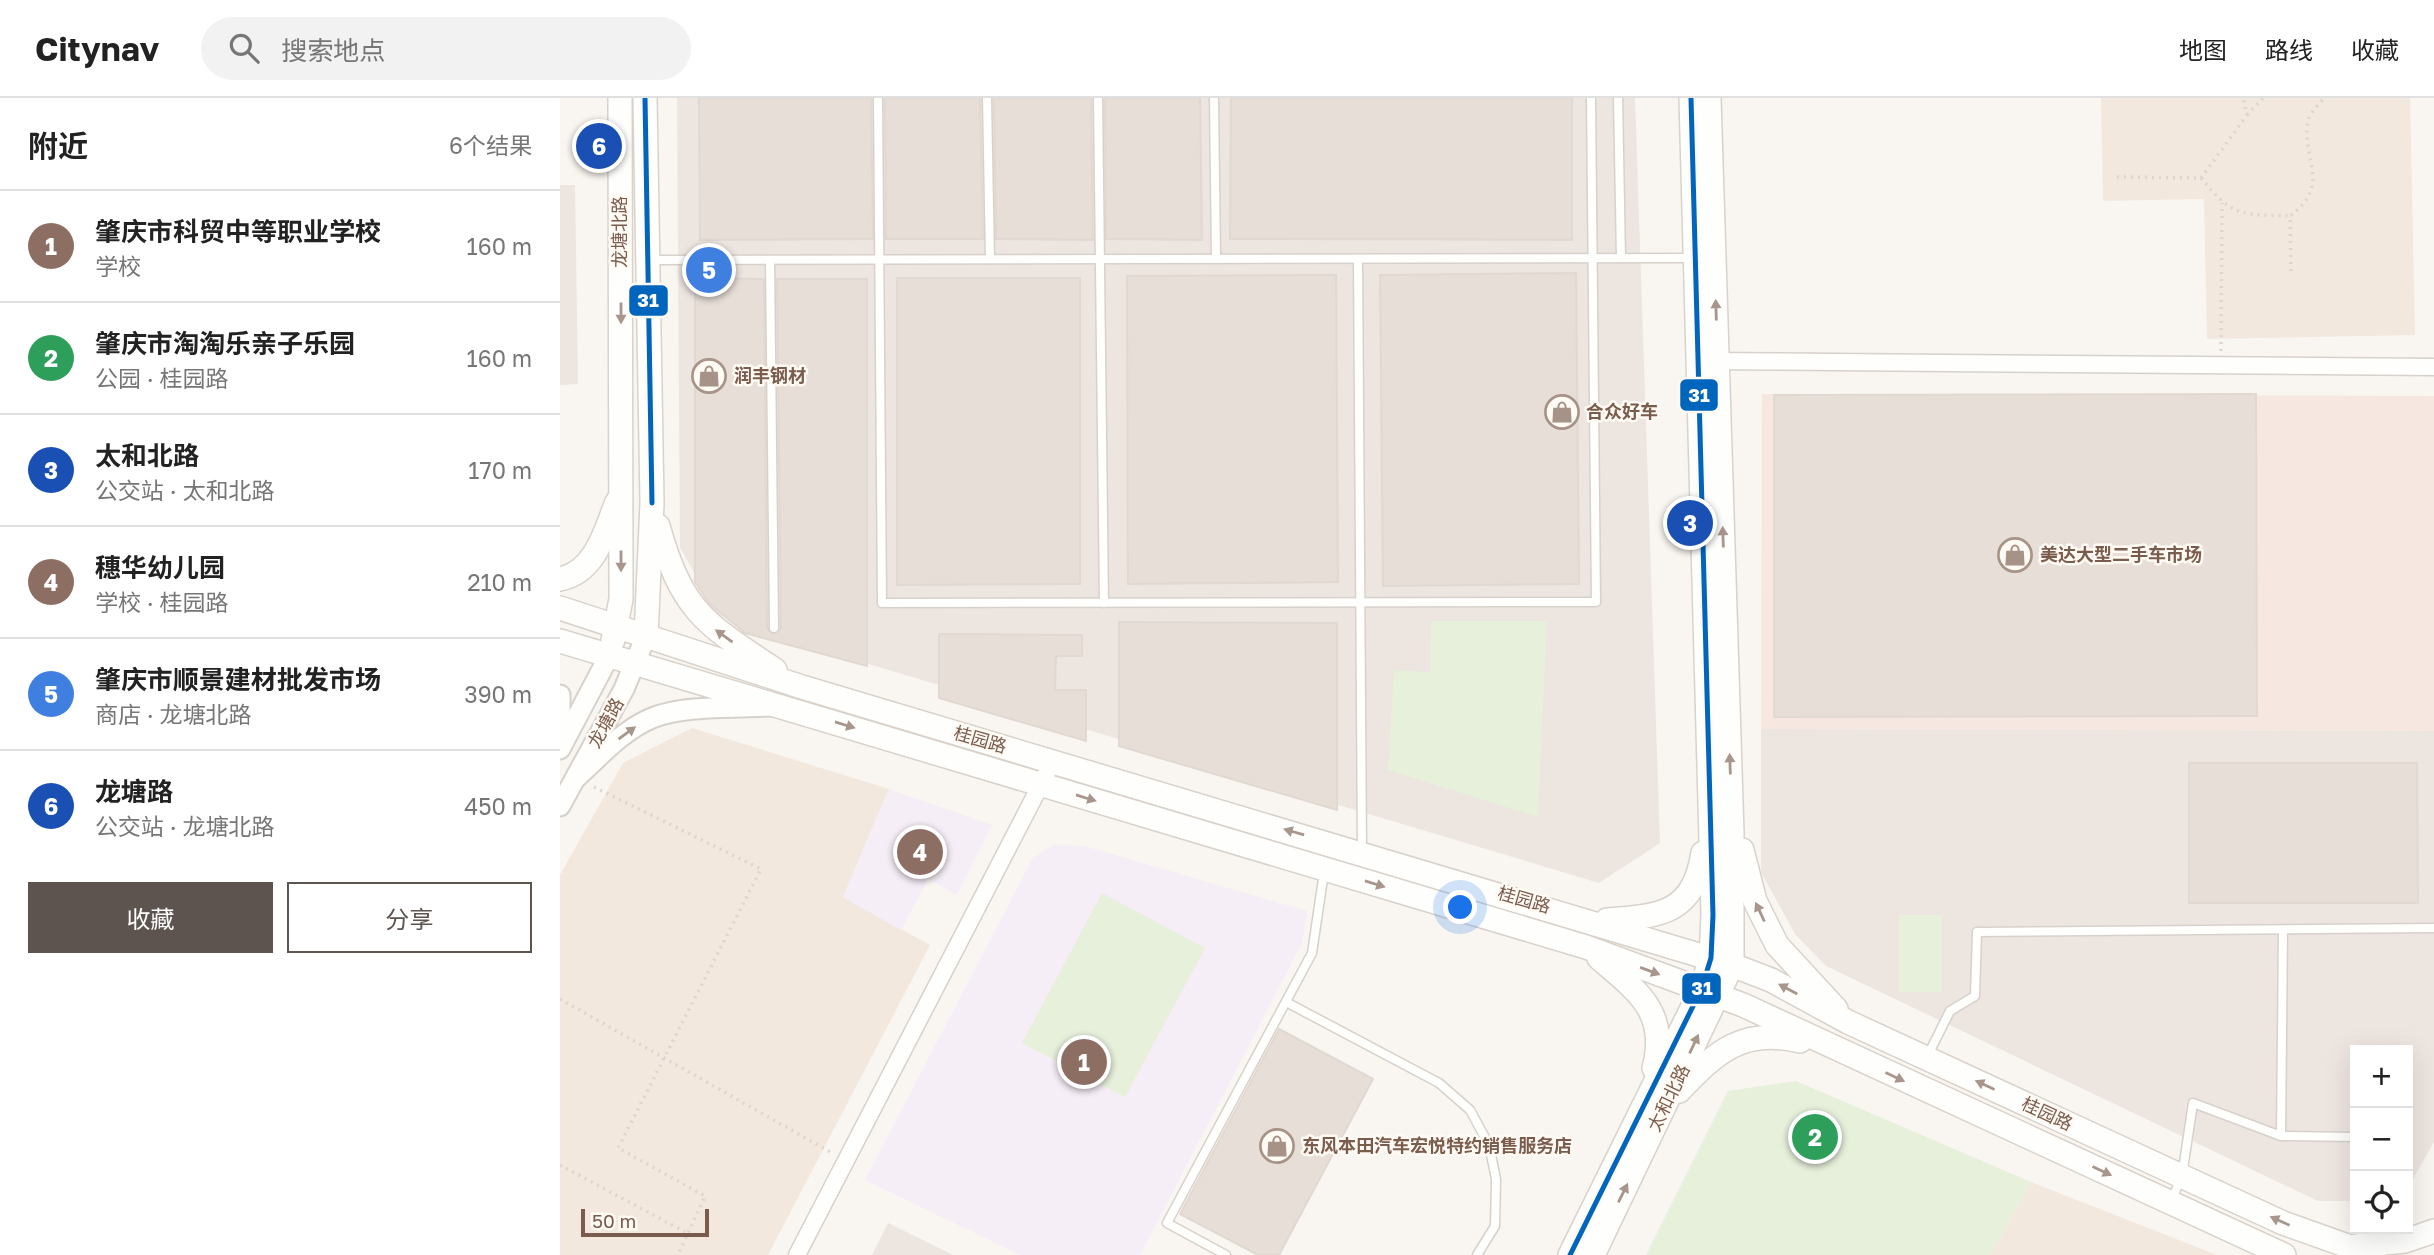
<!DOCTYPE html>
<html lang="zh">
<head>
<meta charset="utf-8">
<style>
  body { margin:0; font-family:"Golos Text","Noto Sans SC",sans-serif; background:#f2f2f2; color:#222 }
  .controls { position:absolute; right:21px; bottom:21px; display:grid; overflow:hidden; border-radius:0px; box-shadow:0 7px 28px #0002 }
  .controls button { width:63px; height:63px; display:grid; place-items:center; padding:0; border:0; border-bottom:2px solid #e0e0e0; background:#fff; color:#222; font:35px sans-serif }
  .scale { position:absolute; left:21px; bottom:18px; width:128px; box-sizing:border-box; padding-left:7px; border:4px solid #7a5c4d; border-top:0; font-size:19px; line-height:24px; white-space:nowrap; color:#7a5c4d; -webkit-text-stroke:5px #fffaf3; paint-order:stroke }
  .you { position:absolute; left:901px; top:810px; width:24px; height:24px; margin:-18px; border:5px solid #fff; border-radius:50%; background:#1a73e8; box-shadow:0 0 0 10px #1a73e833 }
  .badge { display:grid; place-items:center; width:46px; height:46px; border-radius:50%; background:#5d544f; color:#fff; font-size:23px; font-weight:700 }
  .pin { position:absolute; translate:-50% -50%; border:4px solid #fff; box-shadow:0 2px 7px #0006 }
  .list { margin:0; padding:0; list-style:none }
  h2 { display:flex; justify-content:space-between; align-items:center; height:91px; margin:0; padding:0 28px; font-size:30px }
  h2 small { font-size:23px; font-weight:400; color:#767676 }
  .list li { display:grid; grid-template-columns:46px 1fr auto; gap:21px; align-items:center; box-sizing:border-box; height:112px; padding:0 28px; border-top:2px solid #e0e0e0 }
  .list b { display:block; font-size:26px; white-space:nowrap }
  .list p { margin:0; font-size:23px; white-space:nowrap; color:#767676 }
  .list em { font-size:23px; font-style:normal; color:#767676 }
  .actions { display:flex; gap:14px; padding:21px 28px }
  .actions a { flex:1; padding:16px 0; border:2px solid #5d544f; border-radius:0px; text-align:center; font-size:24px; color:#5d544f }
  .actions .main { background:#5d544f; color:#fff }
  .icon { flex:none; width:38px; height:38px; fill:none; stroke:currentColor; stroke-width:2; stroke-linecap:round; stroke-linejoin:round }
  .map { position:relative; flex:none; width:1874px; height:1157px; overflow:hidden }
  header { display:flex; align-items:center; gap:42px; box-sizing:border-box; height:98px; padding:0 35px; background:#fff; border-bottom:2px solid #e0e0e0 }
  header strong { font-size:33px }
  nav { display:flex; gap:38px; margin-inline-start:auto; font-size:24px }
  .search { width:490px; height:63px; background:#f2f2f2; display:flex; align-items:center; gap:18px; box-sizing:border-box; padding:0 24px; border-radius:38px; color:#767676; font-size:26px }
  main { display:flex }
  aside { flex:1; background:#fff }
  .map>svg:first-child { display:block }
</style>
</head>
<body>
<header>
<strong>Citynav</strong>
<div class="search"><svg class="icon" aria-label="search" viewBox="0 0 24 24"><circle cx="10" cy="10" r="6"/><path d="M15 15l6 6"/></svg>搜索地点</div>
<nav><a>地图</a><a>路线</a><a>收藏</a></nav>
</header>
<main>
<aside>
<h2>附近<small>6个结果</small></h2>
<ul class="list">
<li><span class="badge" style="background:#8d6e63">1</span><div><b>肇庆市科贸中等职业学校</b><p>学校</p></div><em>160 m</em></li>
<li><span class="badge" style="background:#2e9e5b">2</span><div><b>肇庆市淘淘乐亲子乐园</b><p>公园 · 桂园路</p></div><em>160 m</em></li>
<li><span class="badge" style="background:#1a4fb4">3</span><div><b>太和北路</b><p>公交站 · 太和北路</p></div><em>170 m</em></li>
<li><span class="badge" style="background:#8d6e63">4</span><div><b>穗华幼儿园</b><p>学校 · 桂园路</p></div><em>210 m</em></li>
<li><span class="badge" style="background:#3f7fe0">5</span><div><b>肇庆市顺景建材批发市场</b><p>商店 · 龙塘北路</p></div><em>390 m</em></li>
<li><span class="badge" style="background:#1a4fb4">6</span><div><b>龙塘路</b><p>公交站 · 龙塘北路</p></div><em>450 m</em></li>
</ul>
<div class="actions"><a class="main">收藏</a><a>分享</a></div>
</aside>
<div class="map">
<svg width="1874" height="1157" viewBox="0 0 1874 1157">
  <rect width="100%" height="100%" fill="#f9f5f0"/>
  <g fill="#f2e8de">
    <path d="M1541,0H1850L1855,237L1647,241L1644,101L1543,103Z"/>
    <path d="M132,630L329,691L283,799L370,847L208,1157H0V777L63,665Z"/>
    <path d="M1471,1084L1657,1157H1430Z"/>
  </g>
  <path fill="#f6e8e1" d="M1202,296L1874,298V633L1201,631Z"/>
  <g fill="#ede5e0">
    <path d="M117,0H1075L1100,745L1039,785L185,529L156,515L120,449Z"/>
    <path d="M0,87H15L18,286L0,287Z"/>
    <path d="M1201,631L1874,633V1044L1854,1079L1848,1085V952H1795V1103H1758L1266,868L1235,836L1201,774Z"/>
    <path d="M328,1125L393,1157H312Z"/>
  </g>
  <g fill="#f6eef6">
    <path d="M329,691L432,727L397,797L368,781L341,832L283,799Z"/>
    <path d="M493,747L524,748L747,813L742,845L580,1157H460L305,1082L473,760Z"/>
  </g>
  <g fill="#e7f0db">
    <path d="M871,523H987L978,719L828,672L834,572L870,574Z"/>
    <path d="M542,795L645,850L565,999L462,945Z"/>
    <rect x="1339" y="817" width="43" height="77"/>
    <path d="M1236,983L1471,1084L1430,1157H1086L1168,993Z"/>
  </g>
  <g fill="#e6ded7" stroke="#e2d8d2" stroke-width="2">
    <path d="M139,0H311L313,141L140,142Z"/>
    <path d="M325,0H420L423,141H326Z"/>
    <path d="M434,0H531L533,142L436,141Z"/>
    <path d="M545,0H640L642,142L546,141Z"/>
    <path d="M671,0H1012V142L670,141Z"/>
    <path d="M1016,175L1019,486L823,488L820,177Z"/>
    <path d="M776,177L778,484L568,486L567,178Z"/>
    <path d="M135,180L204,181L207,530L213,536L221,530L217,181H307V568L185,535L149,505L135,484Z"/>
    <path d="M337,180H520V486L337,487Z"/>
    <path d="M1696,296L1697,618L1214,619V297Z"/>
    <path d="M559,524L777,525V712L559,648Z"/>
    <path d="M379,536L522,537V558H496L495,592H526V643L379,600Z"/>
    <path d="M1629,665H1857L1858,805H1629Z"/>
    <path d="M719,931L813,981L719,1157H698L620,1116Z"/>
  </g>
  <g fill="none" stroke-linecap="round" stroke-linejoin="round">
    <g stroke="#d7d1cb" stroke-width="11">
      <g id="service">
        <path d="M318,0L322,505L1036,504L1031,0"/>
        <path d="M427,0L430,161"/>
        <path d="M538,0L544,505"/>
        <path d="M654,0L656,161"/>
        <path d="M1058,0L1061,160"/>
        <path d="M798,161L802,753"/>
        <path d="M91,162L1135,160"/>
        <path d="M210,162L214,530"/>
        <path d="M726,904L879,985L910,1012L929,1047L936,1081L935,1128L917,1157"/>
        <path d="M1368,957L1390,913L1415,898L1417,834L1874,830"/>
        <path d="M1721,1038L1723,832"/>
        <path d="M1612,1101L1622,1078L1633,1005L1721,1038L1795,1039"/>
        <path d="M666,1157L607,1125L752,855L764,774"/>
      </g>
    </g>
    <g stroke="#d7d1cb" stroke-width="19">
      <g id="minor">
        <path d="M1148,263L1874,269"/>
        <path d="M237,1157L493,663"/>
      </g>
    </g>
    <g stroke="#d7d1cb" stroke-width="23">
      <g id="tertiary">
        <path d="M0,597V621"/>
        <path d="M0,651L48,560"/>
        <path d="M16,680C39,659 63,632 92,620C123,607 175,610 210,608"/>
        <path d="M0,708L64,591L86,538"/>
      </g>
    </g>
    <g stroke="#d9d2cb" stroke-width="26">
      <g id="secondary">
        <path d="M85,0L92,405L86,538"/>
        <path d="M98,428C122,513 144,525 215,572"/>
        <path d="M0,481C36,474 45,433 57,404"/>
        <path d="M0,510L242,589L1172,867L1211,882L1288,924L1723,1125L1813,1157"/>
        <path d="M53,542L61,501L60,0"/>
        <path d="M0,543L1026,849L1183,907L1724,1157"/>
        <path d="M1182,752L1195,803L1217,847L1276,911"/>
        <path d="M1047,822C1101,818 1133,816 1143,755"/>
        <path d="M1039,860C1077,893 1109,914 1094,970"/>
        <path d="M1119,993C1156,954 1183,929 1240,943"/>
        <path d="M1796,1148L1845,1143L1874,1133"/>
        <path d="M1010,1157L1141,892L1151,860L1153,817L1131,0"/>
        <path d="M1033,1157L1172,867V735L1149,0"/>
      </g>
    </g>
    <g stroke="#dcd5d0" stroke-width="3.5" stroke-dasharray="2 5" stroke-linecap="butt">
      <path d="M1687,17L1703,0"/>
      <path d="M1557,79L1641,80C1674,120 1680,116 1730,118"/>
      <path d="M1641,80L1687,17L1683,0"/>
      <path d="M1731,173L1730,118C1773,85 1741,62 1748,23C1750,15 1759,6 1764,0"/>
      <path d="M1661,253L1662,105"/>
      <path d="M34,689L201,771L58,1050L145,1098L118,1157"/>
      <path d="M0,901L272,1055"/>
      <path d="M0,1067L127,1135"/>
    </g>
    <use href="#service" stroke="#fefefd" stroke-width="8"/>
    <use href="#minor" stroke="#fefefd" stroke-width="16"/>
    <use href="#tertiary" stroke="#fefefd" stroke-width="19"/>
    <use href="#secondary" stroke="#fefefd" stroke-width="23"/>
    <g stroke="#fffaf3" stroke-width="10">
      <g id="bus-1">
        <path d="M85,0L92,405"/>
        <path d="M1010,1157L1141,892L1151,860L1153,817L1131,0"/>
      </g>
    </g>
    <use href="#bus-1" stroke="#0065bd" stroke-width="5"/>
  </g>
  <defs><path id="oneway-solid" d="M-6-.8H1V-3.2L6.5 0L1 3.2V.8H-6Z" transform="scale(1.75)"/></defs>
  <g fill="#a8958b">
    <use href="#oneway-solid" transform="translate(1156 212) rotate(-92)"/>
    <use href="#oneway-solid" transform="translate(61 215) rotate(90)"/>
    <use href="#oneway-solid" transform="translate(1163 439) rotate(-92)"/>
    <use href="#oneway-solid" transform="translate(61 463) rotate(90)"/>
    <use href="#oneway-solid" transform="translate(164 538) rotate(-144)"/>
    <use href="#oneway-solid" transform="translate(285 627) rotate(17)"/>
    <use href="#oneway-solid" transform="translate(67 635) rotate(-36)"/>
    <use href="#oneway-solid" transform="translate(1170 666) rotate(-92)"/>
    <use href="#oneway-solid" transform="translate(526 700) rotate(17)"/>
    <use href="#oneway-solid" transform="translate(734 734) rotate(-164)"/>
    <use href="#oneway-solid" transform="translate(815 786) rotate(17)"/>
    <use href="#oneway-solid" transform="translate(1200 814) rotate(-115)"/>
    <use href="#oneway-solid" transform="translate(1090 873) rotate(20)"/>
    <use href="#oneway-solid" transform="translate(1228 891) rotate(-152)"/>
    <use href="#oneway-solid" transform="translate(1134 946) rotate(-65)"/>
    <use href="#oneway-solid" transform="translate(1335 979) rotate(25)"/>
    <use href="#oneway-solid" transform="translate(1425 987) rotate(-155)"/>
    <use href="#oneway-solid" transform="translate(1542 1073) rotate(25)"/>
    <use href="#oneway-solid" transform="translate(1063 1095) rotate(-64)"/>
    <use href="#oneway-solid" transform="translate(1720 1123) rotate(-156)"/>
  </g>
  <defs>
    <g id="shop-ring" transform="scale(1.75)"><circle r="9.5" fill="#fffaf3" stroke="#a69286" stroke-width="1.5"/><path d="M-5-2.5h2.3a2.7 3.5 0 0 1 5.4 0H5L5.5 6h-11ZM-1.5-2.5h3a1.5 2.3 0 0 0-3 0Z" fill="#a69286"/></g>
  </defs>
  <g fill-rule="evenodd">
    <use href="#shop-ring" x="149" y="278"/>
    <use href="#shop-ring" x="1002" y="314"/>
    <use href="#shop-ring" x="1455" y="457"/>
    <use href="#shop-ring" x="717" y="1048"/>
  </g>
  <g text-anchor="middle" stroke-width="5" stroke-linejoin="round" paint-order="stroke">
    <g font-size="18" fill="#7a5c4d" stroke="#fffaf3">
      <text transform="translate(60 134) rotate(-90)" y="6">龙塘北路</text>
      <text transform="translate(46 625) rotate(-61)" y="6">龙塘路</text>
      <text transform="translate(420 642) rotate(16)" y="6">桂园路</text>
      <text transform="translate(964 802) rotate(16)" y="6">桂园路</text>
      <text transform="translate(1109 1000) rotate(-64)" y="6">太和北路</text>
      <text transform="translate(1487 1016) rotate(25)" y="6">桂园路</text>
    </g>
    <g font-size="18" font-weight="bold" fill="#7a5c4d" stroke="#fffaf3" text-anchor="start">
      <text x="174" y="284">润丰钢材</text>
      <text x="1026" y="320">合众好车</text>
      <text x="1480" y="463">美达大型二手车市场</text>
      <text x="742" y="1054">东风本田汽车宏悦特约销售服务店</text>
    </g>
  </g>
  <g stroke="#fffaf3" stroke-width="2.5">
    <rect x="68" y="186" width="41" height="33" rx="7" fill="#0065bd"/>
    <rect x="1119" y="280" width="40" height="34" rx="7" fill="#0065bd"/>
    <rect x="1121" y="874" width="41" height="33" rx="7" fill="#0065bd"/>
  </g>
  <g font-size="19" text-anchor="middle" font-weight="bold" fill="#fff">
    <text x="88" y="209">31</text>
    <text x="1139" y="304">31</text>
    <text x="1142" y="897">31</text>
  </g>
</svg>
<div class="controls">
<button>+</button>
<button>−</button>
<button><svg class="icon" aria-label="locate" viewBox="0 0 24 24"><circle cx="12" cy="12" r="6"/><path d="M12 2v4M12 18v4M2 12h4M18 12h4"/></svg></button>
</div>
<div class="scale">50 m</div>
<div class="you"></div>
<div class="pin badge" style="left:524px;top:964px;background:#8d6e63">1</div>
<div class="pin badge" style="left:1255px;top:1039px;background:#2e9e5b">2</div>
<div class="pin badge" style="left:1130px;top:425px;background:#1a4fb4">3</div>
<div class="pin badge" style="left:360px;top:754px;background:#8d6e63">4</div>
<div class="pin badge" style="left:149px;top:172px;background:#3f7fe0">5</div>
<div class="pin badge" style="left:39px;top:48px;background:#1a4fb4">6</div>
</div>
</main>
</body>
</html>
